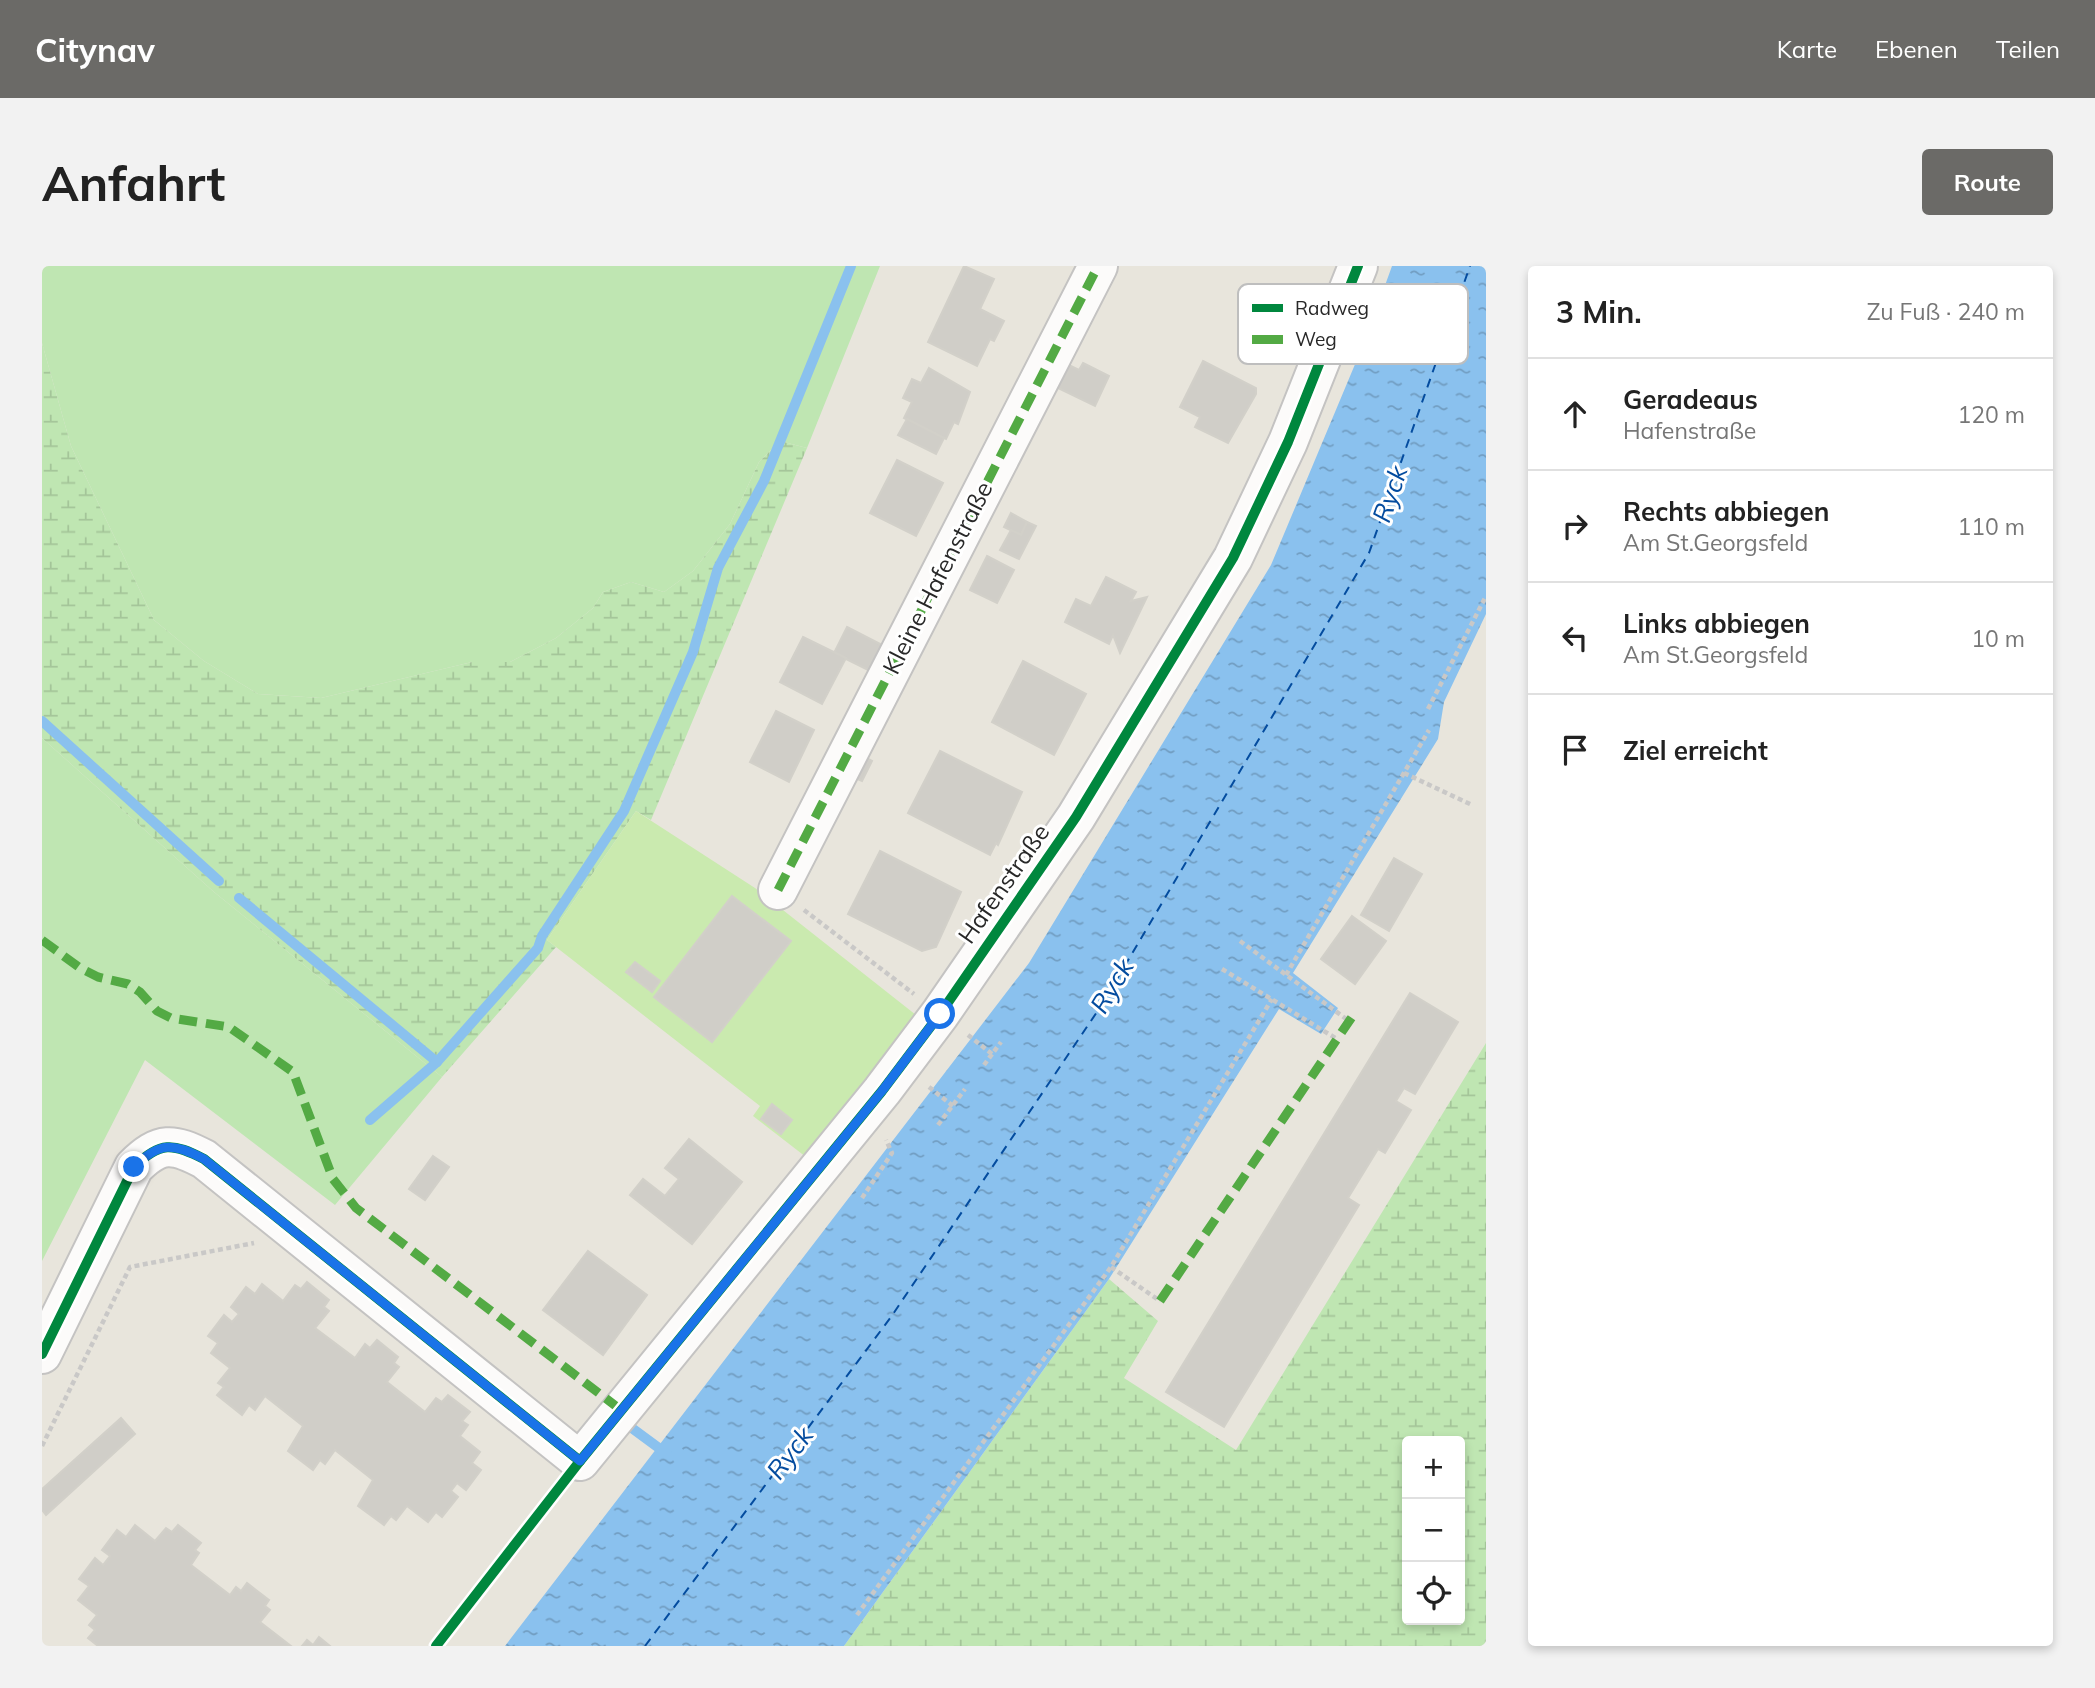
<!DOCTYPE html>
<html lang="de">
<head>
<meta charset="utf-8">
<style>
  body { margin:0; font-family:Mulish,sans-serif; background:#f2f2f2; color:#222 }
  .controls { position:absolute; right:21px; bottom:21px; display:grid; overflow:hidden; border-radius:7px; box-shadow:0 4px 10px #0003 }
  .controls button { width:63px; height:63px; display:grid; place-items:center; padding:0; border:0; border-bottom:2px solid #e0e0e0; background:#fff; color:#222; font:35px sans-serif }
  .stop { position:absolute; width:21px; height:21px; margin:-16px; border:5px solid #1a73e8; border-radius:50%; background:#fff }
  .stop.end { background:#1a73e8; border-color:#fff; box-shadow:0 2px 7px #0008 }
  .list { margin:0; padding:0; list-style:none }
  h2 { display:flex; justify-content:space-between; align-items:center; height:91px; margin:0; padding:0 28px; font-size:30px }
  h2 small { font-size:23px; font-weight:400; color:#767676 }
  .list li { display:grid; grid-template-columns:46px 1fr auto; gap:21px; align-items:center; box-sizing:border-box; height:112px; padding:0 28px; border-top:2px solid #e0e0e0 }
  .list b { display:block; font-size:26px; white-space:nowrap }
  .list p { margin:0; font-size:23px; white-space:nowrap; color:#767676 }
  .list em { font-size:23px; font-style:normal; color:#767676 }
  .icon { flex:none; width:38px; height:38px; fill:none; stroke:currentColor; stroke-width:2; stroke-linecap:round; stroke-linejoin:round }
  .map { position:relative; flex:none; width:1444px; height:1380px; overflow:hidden; border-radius:7px }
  header { display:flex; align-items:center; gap:42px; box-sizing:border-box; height:98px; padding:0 35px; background:#6b6a67; color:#fff }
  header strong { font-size:33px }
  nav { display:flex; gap:38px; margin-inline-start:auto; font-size:24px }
  .intro { display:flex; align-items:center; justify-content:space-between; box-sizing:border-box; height:168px; padding:0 42px }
  h1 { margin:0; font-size:49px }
  .button { padding:18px 32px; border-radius:7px; background:#6b6a67; color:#fff; font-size:24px; font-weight:700 }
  main { display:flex; gap:42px; padding:0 42px }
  aside { flex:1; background:#fff; border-radius:7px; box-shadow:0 4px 10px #0003 }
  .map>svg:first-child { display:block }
</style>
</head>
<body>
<header>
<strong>Citynav</strong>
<nav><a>Karte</a><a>Ebenen</a><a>Teilen</a></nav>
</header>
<div class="intro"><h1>Anfahrt</h1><a class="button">Route</a></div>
<main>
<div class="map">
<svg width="1444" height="1380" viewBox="0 0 1444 1380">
  <defs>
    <pattern id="wetland-marsh" width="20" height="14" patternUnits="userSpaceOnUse" patternTransform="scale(1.75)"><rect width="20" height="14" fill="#bfe6b2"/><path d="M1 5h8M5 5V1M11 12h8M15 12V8" fill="none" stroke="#a4c599"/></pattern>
    <pattern id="water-ripples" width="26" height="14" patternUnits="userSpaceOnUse" patternTransform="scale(1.75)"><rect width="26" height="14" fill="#8ac1ee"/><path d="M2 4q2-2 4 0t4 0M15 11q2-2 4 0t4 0" fill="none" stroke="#719dc1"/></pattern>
  </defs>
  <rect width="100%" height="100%" fill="#e8e5dc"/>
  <g fill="#bfe6b2">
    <path d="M0,0H838L765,182L738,175L717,196L688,258L651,305L622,326L589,316L561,326L551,342L514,372L468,396H430L279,432L216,428L162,395L112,354L29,180L0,77Z"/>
    <path d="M0,472L172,626L400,811L293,939L103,794L0,995Z"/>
  </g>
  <g fill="url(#wetland-marsh)" fill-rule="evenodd">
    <path d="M0,77L29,180L112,354L162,395L216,428L279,432L430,396H468L514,372L551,342L561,326L589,316L622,326L651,305L688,258L717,196L738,175L765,182L609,554L594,545L505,674L514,681L400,811L172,626L0,472Z"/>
    <path d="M1444,777V1380H802L1067,1013L1116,1055L1082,1112L1194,1184ZM1365,1175H1418V1354H1365Z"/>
  </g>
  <path fill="#caeaaf" d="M594,545L713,622L874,749L764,891L711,850L718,840L505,674Z"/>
  <path fill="url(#water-ripples)" d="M1350,0H1444V348L1402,436L1396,473L1251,707L1296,742L1279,768L1237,743L1067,1013L802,1380H463L987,697L1229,299L1324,72Z"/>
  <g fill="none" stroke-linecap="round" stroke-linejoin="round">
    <g stroke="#8ac1ee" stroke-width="10">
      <path d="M0,455L177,615"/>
      <path d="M197,632L395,796"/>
      <path d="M328,854L395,796L496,682L500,670L582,545L651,386L676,302L722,215L809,0"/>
      <path d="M583,1157L625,1188"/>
    </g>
    <path stroke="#044c9f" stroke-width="2" stroke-dasharray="9 7" stroke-linecap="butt" d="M603,1380L849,1051L1059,740L1327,287L1428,0"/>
  </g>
  <g fill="#d0cec8" stroke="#d2d0c9" stroke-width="2">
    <path d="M922,0L952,13L938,43L962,55L952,75L948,73L935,100L886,76Z"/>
    <path d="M1161,95L1214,122V128L1186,177L1153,161L1158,151L1138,141Z"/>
    <path d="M1041,97L1067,110L1053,140L1014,121L1025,98L1037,104Z"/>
    <path d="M887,102L928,126L916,158L912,156L904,173L862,152L870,136L861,132L870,113L879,117Z"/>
    <path d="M865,153L902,172L894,188L856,169Z"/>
    <path d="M855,194L901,217L874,270L828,247Z"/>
    <path d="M969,247L985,256L979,269L962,261Z"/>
    <path d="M985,256L994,260L977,293L958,284L969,264L979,269Z"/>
    <path d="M945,290L972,304L955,337L928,324Z"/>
    <path d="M1064,311L1094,326L1089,335L1105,331L1078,387L1071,369L1067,378L1023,356L1034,333L1049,340Z"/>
    <path d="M805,361L842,380L828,405L792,387Z"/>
    <path d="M761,371L804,392L780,438L738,416Z"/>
    <path d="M981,395L1044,428L1012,489L950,456Z"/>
    <path d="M734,445L772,464L747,516L708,496Z"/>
    <path d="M898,485L980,526L956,579L954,577L948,589L866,547Z"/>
    <path d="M819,489L830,495L820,515L808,510Z"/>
    <path d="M838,585L919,626L894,681L880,685L806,648Z"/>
    <path d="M1352,592L1380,608L1347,665L1319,649Z"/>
    <path d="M690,630L749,675L670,776L612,731Z"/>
    <path d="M1310,650L1344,675L1313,718L1279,693Z"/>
    <path d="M593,696L618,715L610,726L584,706Z"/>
    <path d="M1368,727L1416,756L1373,828L1362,822L1354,835L1369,844L1343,887L1336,883L1306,932L1317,939L1182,1161L1124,1126Z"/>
    <path d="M730,838L750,854L739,868L719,853Z"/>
    <path d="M647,873L700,916L650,978L588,929L601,913L623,930L637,913L623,902Z"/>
    <path d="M391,890L407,901L383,934L367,923Z"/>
    <path d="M546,985L605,1029L561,1089L501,1044Z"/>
    <path d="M265,1016L287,1034L282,1041L287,1045L273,1062L313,1092L323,1078L328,1082L335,1074L356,1091L352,1097L357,1101L345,1116L383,1146L394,1132L400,1136L406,1129L428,1146L420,1155L426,1159L418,1170L438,1186L430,1197L439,1204L424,1224L415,1217L409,1225L416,1231L400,1251L394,1246L386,1256L365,1240L354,1254L349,1250L342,1259L316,1240L331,1214L293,1184L283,1198L278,1194L271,1204L246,1185L261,1160L223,1130L213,1144L207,1139L200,1149L175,1129L182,1121L176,1117L188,1102L169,1087L176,1077L166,1070L182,1049L190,1056L197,1048L189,1041L204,1021L213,1028L220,1018L241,1035L253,1019L259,1023Z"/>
    <path d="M79,1152L93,1168L4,1249L0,1244V1223Z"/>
    <path d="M93,1259L113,1275L124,1262L130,1266L136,1259L159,1277L153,1284L157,1287L149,1299L188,1329L194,1321L199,1325L205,1317L227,1334L223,1340L228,1344L218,1356L249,1380H56L46,1372L53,1364L47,1359L55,1349L36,1334L47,1320L37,1313L53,1292L61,1299L68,1290L60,1284L75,1264L84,1271Z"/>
    <path d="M277,1371L288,1380H260L265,1374L271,1379Z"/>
  </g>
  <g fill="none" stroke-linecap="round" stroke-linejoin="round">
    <g stroke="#c4c3c2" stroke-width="42">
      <g id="minor">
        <path d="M736,624L1056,0"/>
        <path d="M0,1088L92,901C118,875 131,877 162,893L538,1195L840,825L898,748L1034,551L1191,292L1246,176L1316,0"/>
      </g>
    </g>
    <g stroke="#c9c8c7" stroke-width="4.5" stroke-dasharray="5 3.5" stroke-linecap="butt">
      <path d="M1386,443L1444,330"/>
      <path d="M1362,507L1430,539"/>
      <path d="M762,644L872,728"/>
      <path d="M1198,675L1307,755"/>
      <path d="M1180,703L1295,773"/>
      <path d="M1244,709L1387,464"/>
      <path d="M926,769L950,788"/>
      <path d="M942,799L959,776"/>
      <path d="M887,821L911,840"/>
      <path d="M896,859L923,823"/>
      <path d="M820,932L850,887L844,874"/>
      <path d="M1069,1001L1118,1035"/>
      <path d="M0,1180L88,1001L212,977"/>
      <path d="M815,1349L1069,1001L1230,733"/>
      <path d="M394,1380L518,1220"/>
    </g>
    <use href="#minor" stroke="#fcfbfa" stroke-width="38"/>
    <g stroke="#53aa44" stroke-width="9" stroke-dasharray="18 9" stroke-linecap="butt">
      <path d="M736,624L1056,0"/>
      <path d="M0,674L38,702L56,711L86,718L98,726L115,745L129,752L187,761L251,806L291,913L314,942L579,1144"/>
      <path d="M1118,1035L1314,745"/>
    </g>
    <g stroke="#fff" stroke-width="15">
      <g id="cycleway">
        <path d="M0,1088L92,901C118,875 131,877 162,893L538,1195"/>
        <path d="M394,1380L538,1195L840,825L898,748L1034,551L1191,292L1246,176L1316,0"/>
      </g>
    </g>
    <use href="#cycleway" stroke="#00873e" stroke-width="10"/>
  </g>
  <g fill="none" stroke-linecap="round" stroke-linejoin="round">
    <path stroke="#1a73e8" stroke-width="9" d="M92,901C118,875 131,877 162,893L538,1195L840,825L898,748"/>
  </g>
  <g text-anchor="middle" stroke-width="6" stroke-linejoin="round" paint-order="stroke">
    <g font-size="24" fill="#282828" stroke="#fff">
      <text transform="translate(896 312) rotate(-63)" y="8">Kleine Hafenstraße</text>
      <text transform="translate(962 618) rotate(-55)" y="8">Hafenstraße</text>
    </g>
    <g font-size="26" font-style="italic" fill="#044c9f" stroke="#fff">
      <text transform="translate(1348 228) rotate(-71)" y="9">Ryck</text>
      <text transform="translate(1070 720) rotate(-59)" y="9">Ryck</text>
      <text transform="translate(748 1187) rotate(-53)" y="9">Ryck</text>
    </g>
  </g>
  <rect x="1196" y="18" width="230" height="80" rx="10" fill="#fff" stroke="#bebebe" stroke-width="2"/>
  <rect x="1210" y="38" width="31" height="8" fill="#00873e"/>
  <rect x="1210" y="69" width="31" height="9" fill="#53aa44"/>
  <g font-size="19" fill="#282828">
    <text x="1253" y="49">Radweg</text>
    <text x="1253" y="80">Weg</text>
  </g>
</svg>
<div class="controls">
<button>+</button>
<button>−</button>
<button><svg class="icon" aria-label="locate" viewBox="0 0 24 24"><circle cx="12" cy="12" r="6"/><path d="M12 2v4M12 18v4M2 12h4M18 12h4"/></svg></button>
</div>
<div class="stop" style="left:898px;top:748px"></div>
<div class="stop end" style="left:92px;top:901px"></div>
</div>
<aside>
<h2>3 Min.<small>Zu Fuß · 240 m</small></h2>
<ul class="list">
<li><svg class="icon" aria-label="ahead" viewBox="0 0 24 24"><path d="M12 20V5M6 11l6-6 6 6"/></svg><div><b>Geradeaus</b><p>Hafenstraße</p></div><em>120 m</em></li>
<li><svg class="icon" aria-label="right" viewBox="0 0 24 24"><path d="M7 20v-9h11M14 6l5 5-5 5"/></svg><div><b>Rechts abbiegen</b><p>Am St.Georgsfeld</p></div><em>110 m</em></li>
<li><svg class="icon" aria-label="left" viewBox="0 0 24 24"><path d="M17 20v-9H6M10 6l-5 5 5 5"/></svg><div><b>Links abbiegen</b><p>Am St.Georgsfeld</p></div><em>10 m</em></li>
<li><svg class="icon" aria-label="arrive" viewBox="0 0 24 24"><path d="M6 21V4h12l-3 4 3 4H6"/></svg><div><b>Ziel erreicht</b></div></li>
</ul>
</aside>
</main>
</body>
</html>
